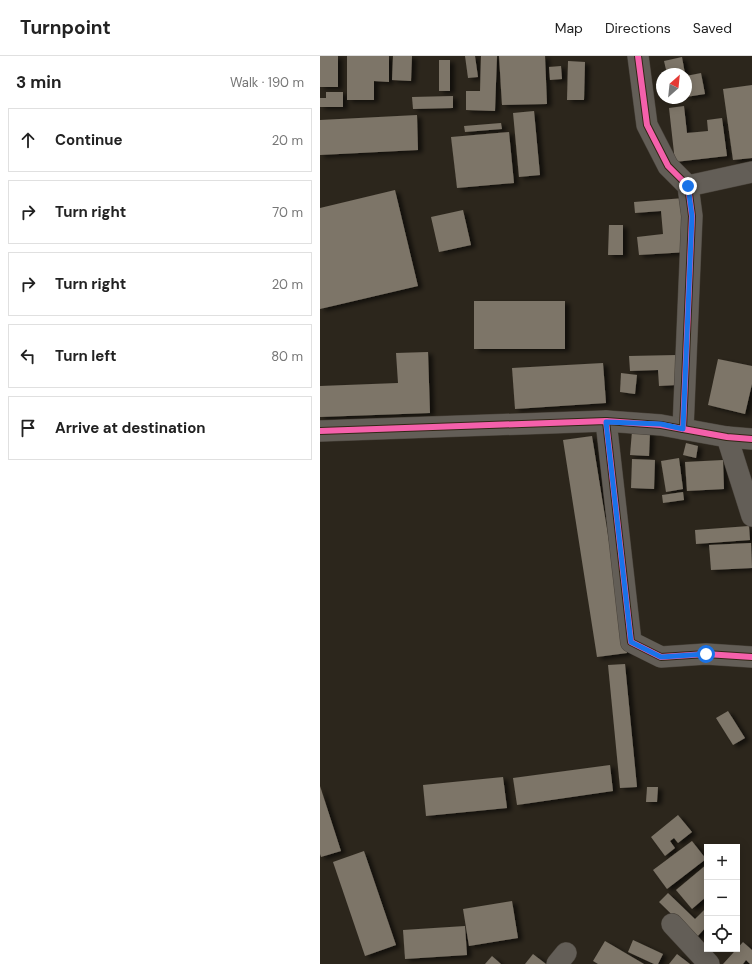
<!DOCTYPE html>
<html lang="en">
<head>
<meta charset="utf-8">
<style>
  body { margin:0; font-family:"DM Sans",sans-serif; background:#f2f2f2; color:#222 }
  .controls { position:absolute; right:12px; bottom:12px; display:grid; overflow:hidden; border-radius:0px; box-shadow:0 2px 10px #0003 }
  .controls button { width:36px; height:36px; display:grid; place-items:center; padding:0; border:0; border-bottom:1px solid #e0e0e0; background:#fff; color:#222; font:20px sans-serif }
  .compass { position:absolute; left:336px; top:12px; width:36px; height:36px; border-radius:50%; background:#fff; box-shadow:0 2px 10px #0003; rotate:27deg }
  .stop { position:absolute; width:12px; height:12px; margin:-9px; border:3px solid #1a73e8; border-radius:50%; background:#fff }
  .stop.end { background:#1a73e8; border-color:#fff; box-shadow:0 1px 4px #0008 }
  .list { margin:0; padding:0; list-style:none }
  h2 { display:flex; justify-content:space-between; align-items:center; height:52px; margin:0; padding:0 16px; font-size:17px }
  h2 small { font-size:13px; font-weight:400; color:#767676 }
  .list li { display:grid; grid-template-columns:26px 1fr auto; gap:12px; align-items:center; box-sizing:border-box; height:64px; margin:0 8px 8px; padding:0 8px; border:1px solid #e0e0e0; border-radius:0px }
  .list b { display:block; font-size:15px; white-space:nowrap }
  .list em { font-size:13px; font-style:normal; color:#767676 }
  .icon { flex:none; width:22px; height:22px; fill:none; stroke:currentColor; stroke-width:2; stroke-linecap:round; stroke-linejoin:round }
  .map { position:relative; flex:none; width:432px; height:908px; overflow:hidden }
  header { display:flex; align-items:center; gap:24px; box-sizing:border-box; height:56px; padding:0 20px; background:#fff; border-bottom:1px solid #e0e0e0 }
  header strong { font-size:19px }
  nav { display:flex; gap:22px; margin-inline-start:auto; font-size:14px }
  main { display:flex }
  aside { flex:1; background:#fff }
  .map>svg:first-child { display:block }
</style>
</head>
<body>
<header>
<strong>Turnpoint</strong>
<nav><a>Map</a><a>Directions</a><a>Saved</a></nav>
</header>
<main>
<aside>
<h2>3 min<small>Walk · 190 m</small></h2>
<ul class="list">
<li><svg class="icon" aria-label="ahead" viewBox="0 0 24 24"><path d="M12 20V5M6 11l6-6 6 6"/></svg><div><b>Continue</b></div><em>20 m</em></li>
<li><svg class="icon" aria-label="right" viewBox="0 0 24 24"><path d="M7 20v-9h11M14 6l5 5-5 5"/></svg><div><b>Turn right</b></div><em>70 m</em></li>
<li><svg class="icon" aria-label="right" viewBox="0 0 24 24"><path d="M7 20v-9h11M14 6l5 5-5 5"/></svg><div><b>Turn right</b></div><em>20 m</em></li>
<li><svg class="icon" aria-label="left" viewBox="0 0 24 24"><path d="M17 20v-9H6M10 6l-5 5 5 5"/></svg><div><b>Turn left</b></div><em>80 m</em></li>
<li><svg class="icon" aria-label="arrive" viewBox="0 0 24 24"><path d="M6 21V4h12l-3 4 3 4H6"/></svg><div><b>Arrive at destination</b></div></li>
</ul>
</aside>
<div class="map">
<svg width="432" height="908" viewBox="0 0 432 908">
  <defs>
    <filter id="shadow"><feDropShadow dx="4.5" dy="2.5" stdDeviation="2" flood-color="#0009"/></filter>
  </defs>
  <rect width="100%" height="100%" fill="#2c261c"/>
  <g fill="#7d7568" filter="url(#shadow)">
    <rect x="0" y="0" width="18" height="31"/>
    <path d="M27,0H69V26L54,25V44H27Z"/>
    <path d="M73,0H92L91,25L72,24Z"/>
    <path d="M145,0H155L158,21L148,22Z"/>
    <path d="M161,0H177L175,55L146,54V35H160Z"/>
    <path d="M179,0H225L227,48L182,49Z"/>
    <path d="M362,1L365,18H347L344,5Z"/>
    <rect x="119" y="4" width="11" height="31"/>
    <path d="M248,5L265,6L264,44H247Z"/>
    <path d="M241,10L242,23L230,24L229,11Z"/>
    <path d="M381,17L385,38L366,41V20Z"/>
    <path d="M432,29V102L413,104L403,33Z"/>
    <path d="M6,36H23V51H0V42H6Z"/>
    <path d="M133,40V52L93,53L92,41Z"/>
    <path d="M364,50L367,77L388,75L387,64L402,62L407,100L355,106L349,52Z"/>
    <path d="M214,55L220,119L199,121L193,57Z"/>
    <path d="M97,59L98,94L0,99V64Z"/>
    <path d="M181,67L182,73L145,76L144,70Z"/>
    <path d="M189,76L194,127L137,132L131,81Z"/>
    <path d="M75,134L98,230L0,253V152Z"/>
    <path d="M364,142L368,196L319,199L317,181L343,178L341,155L315,157L314,146Z"/>
    <path d="M143,154L151,189L119,196L111,161Z"/>
    <path d="M289,169H303V199H288Z"/>
    <rect x="154" y="245" width="91" height="48"/>
    <path d="M108,296L110,357L0,361V330L78,327L76,297Z"/>
    <path d="M357,299V329L339,330L338,314L310,315L309,300Z"/>
    <path d="M398,303L432,310V328L425,358L388,349Z"/>
    <path d="M283,307L286,347L195,353L192,312Z"/>
    <path d="M301,317L317,319L315,338L300,336Z"/>
    <path d="M312,375L330,376L329,400L310,399Z"/>
    <path d="M272,380L307,597L277,601L243,384Z"/>
    <path d="M366,387L378,390L376,402L363,399Z"/>
    <path d="M359,402L363,433L346,436L341,405Z"/>
    <path d="M312,403L335,404L334,433L311,432Z"/>
    <path d="M403,404L404,433L367,435L365,406Z"/>
    <path d="M363,436L364,444L343,447L342,439Z"/>
    <path d="M429,470L430,484L376,488L375,474Z"/>
    <path d="M431,487L432,512L391,514L389,489Z"/>
    <path d="M305,608L317,731L300,732L288,609Z"/>
    <path d="M408,655L425,682L413,689L396,662Z"/>
    <path d="M290,709L293,735L197,749L193,722Z"/>
    <path d="M183,721L187,752L106,760L103,729Z"/>
    <path d="M0,730L21,795L1,801L0,798Z"/>
    <path d="M327,731H338L337,746H326Z"/>
    <path d="M358,759L372,776L358,787L354,782L350,785L355,792L345,800L331,781Z"/>
    <path d="M372,785L386,803L347,833L333,814Z"/>
    <path d="M44,795L76,889L45,900L13,806Z"/>
    <path d="M386,809L387,810V840L372,853L356,834Z"/>
    <path d="M348,837L375,863L387,851V870L376,882L339,846Z"/>
    <path d="M192,845L198,882L149,890L143,853Z"/>
    <path d="M145,870L147,899L85,903L83,874Z"/>
    <path d="M313,884L343,898L338,908H334L308,896Z"/>
    <path d="M285,885L324,908H278L273,905Z"/>
    <path d="M423,886L432,894V908H430L426,904L423,908H403Z"/>
    <path d="M213,898L226,908H205Z"/>
    <path d="M357,898L370,908H349Z"/>
    <path d="M172,900L181,908H165Z"/>
  </g>
  <g fill="none" stroke-linecap="round" stroke-linejoin="round">
    <g stroke="#49433b" stroke-width="22">
      <g id="minor">
        <path d="M318,0L327,69L348,110L368,130L372,160L363,373"/>
        <path d="M368,130L432,116"/>
        <path d="M286,365L311,586L341,601L386,598L432,601"/>
        <path d="M0,375L286,365L341,369L407,381L432,383"/>
        <path d="M407,381L432,460"/>
        <path d="M352,868L389,908"/>
        <path d="M237,908L246,897"/>
      </g>
    </g>
    <use href="#minor" stroke="#635e57" stroke-width="21"/>
    <g stroke="#322716" stroke-width="8">
      <g id="cycleway">
        <path d="M318,0L327,69L348,110L368,130L372,160L363,373"/>
        <path d="M286,365L311,586L341,601L386,598L432,601"/>
        <path d="M0,375L286,365L341,369L407,381L432,383"/>
      </g>
    </g>
    <use href="#cycleway" stroke="#f560ab" stroke-width="6"/>
  </g>
  <g fill="none" stroke-linecap="round" stroke-linejoin="round">
    <path stroke="#1a73e8" stroke-width="5" d="M368,130L372,160L363,373L341,368L286,366L311,586L341,601L386,598"/>
  </g>
</svg>
<div class="controls">
<button>+</button>
<button>−</button>
<button><svg class="icon" aria-label="locate" viewBox="0 0 24 24"><circle cx="12" cy="12" r="6"/><path d="M12 2v4M12 18v4M2 12h4M18 12h4"/></svg></button>
</div>
<svg class="compass" viewBox="-18 -18 36 36"><path d="M0-13l5 13h-10z" fill="#e53935"/><path d="M0 13l5-13h-10z" fill="#767676"/></svg>
<div class="stop" style="left:386px;top:598px"></div>
<div class="stop end" style="left:368px;top:130px"></div>
</div>
</main>
</body>
</html>
